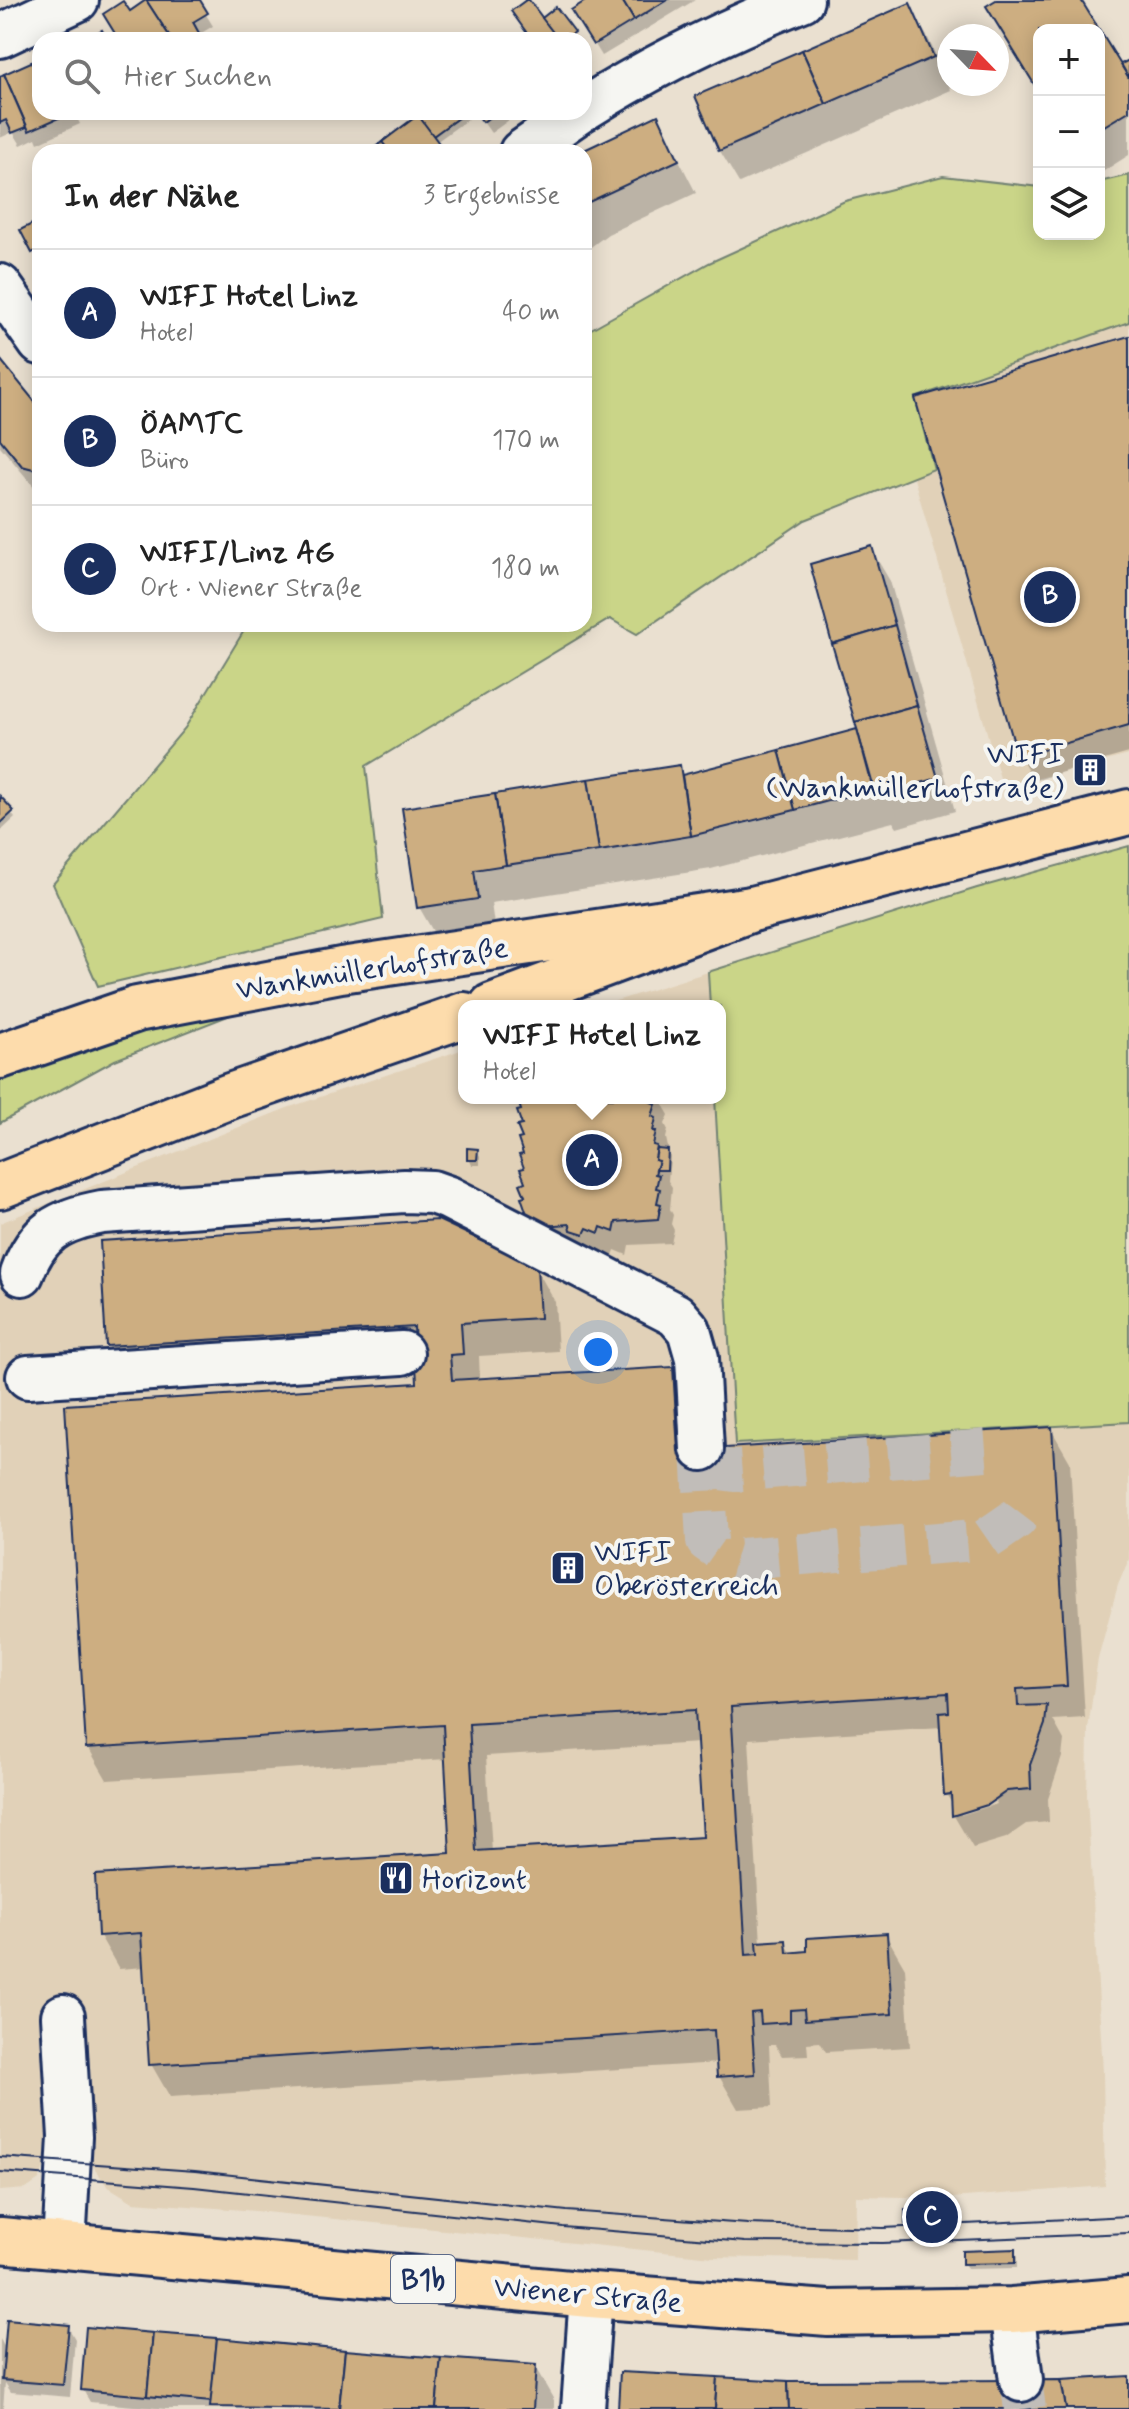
<!DOCTYPE html>
<html lang="de">
<head>
<meta charset="utf-8">
<style>
  body { margin:0; font-family:Mynerve,sans-serif; background:#f6f6f6; color:#222 }
  .controls { position:absolute; right:24px; top:24px; display:grid; overflow:hidden; border-radius:16px; box-shadow:0 4px 20px #0003 }
  .controls button { width:72px; height:72px; display:grid; place-items:center; padding:0; border:0; border-bottom:2px solid #e0e0e0; background:#fff; color:#222; font:40px sans-serif }
  .compass { position:absolute; left:937px; top:24px; width:72px; height:72px; border-radius:50%; background:#fff; box-shadow:0 4px 20px #0003; rotate:115deg }
  .you { position:absolute; left:598px; top:1352px; width:28px; height:28px; margin:-20px; border:6px solid #fff; border-radius:50%; background:#1a73e8; box-shadow:0 0 0 12px #1a73e833 }
  .badge { display:grid; place-items:center; width:52px; height:52px; border-radius:50%; background:#1b2f5e; color:#fff; font-size:26px; font-weight:700 }
  .pin { position:absolute; translate:-50% -50%; border:4px solid #fff; box-shadow:0 2px 8px #0006 }
  .popup { position:absolute; left:458px; top:1000px; width:268px; height:104px; box-sizing:border-box; display:grid; place-content:center; border-radius:16px; background:#fff; filter:drop-shadow(0 2px 6px #0005); font-size:26px; white-space:nowrap; color:#767676 }
  .popup b { font-size:30px; color:#222 }
  .popup::after { content:''; position:absolute; left:50%; top:100%; margin-left:-16px; border:16px solid transparent; border-top-color:#fff }
  .list { margin:0; padding:0; list-style:none }
  h2 { display:flex; justify-content:space-between; align-items:center; height:104px; margin:0; padding:0 32px; font-size:34px }
  h2 small { font-size:26px; font-weight:400; color:#767676 }
  .list li { display:grid; grid-template-columns:52px 1fr auto; gap:24px; align-items:center; box-sizing:border-box; height:128px; padding:0 32px; border-top:2px solid #e0e0e0 }
  .list b { display:block; font-size:30px; white-space:nowrap }
  .list p { margin:0; font-size:26px; white-space:nowrap; color:#767676 }
  .list em { font-size:26px; font-style:normal; color:#767676 }
  .icon { flex:none; width:44px; height:44px; fill:none; stroke:currentColor; stroke-width:2; stroke-linecap:round; stroke-linejoin:round }
  .map { position:relative; flex:none; width:1129px; height:2409px; overflow:hidden }
  .search { position:absolute; background:#fff; box-shadow:0 4px 20px #0003; left:32px; top:32px; width:560px; height:88px; display:flex; align-items:center; gap:20px; box-sizing:border-box; padding:0 28px; border-radius:24px; color:#767676; font-size:30px }
  .panel { position:absolute; background:#fff; box-shadow:0 4px 20px #0003; left:32px; top:144px; width:560px; height:488px; border-radius:24px }
  .map>svg:first-child { display:block }
</style>
</head>
<body>
<div class="map">
<svg width="1129" height="2409" viewBox="0 0 1129 2409">
  <rect width="100%" height="100%" fill="#eae0d0"/>
  <filter id="ink" filterUnits="userSpaceOnUse"><feTurbulence type="fractalNoise" baseFrequency=".0125" numOctaves="2"/><feDisplacementMap in="SourceGraphic" scale="16" xChannelSelector="R" yChannelSelector="G"/><feConvolveMatrix kernelMatrix="1 2 1 2 8 2 1 2 1" color-interpolation-filters="sRGB"/></filter>
  <g filter="url(#ink)">
    <g fill="#e1d1b8">
      <path d="M1129,322V755L1027,781L1011,783L1000,778L913,475L934,468L915,398Z"/>
      <path d="M708,972L710,1006H600Z"/>
      <path d="M464,1049V1098H715L735,1444L1129,1422V1559L1118,1585L1098,1658L1088,1729L1087,1796L1103,2072L1105,2186L952,2198L856,2196L855,2260L713,2257L244,2210L133,2202L107,2186L80,2147L53,2144L39,2180L26,2189L0,2191V1223L287,1108Z"/>
    </g>
    <g fill="#cad588" stroke="#728273" stroke-width="2">
      <path d="M1129,175V322L915,398L934,469L805,520L637,634L610,619L366,766L383,919L98,986L53,884L185,728L248,624H584V333L709,263L845,201L943,176L1039,187V234H1099V182Z"/>
      <path d="M1129,846V1422L735,1444L715,1098H720V1006H710L708,972L977,888Z"/>
      <path d="M287,993L115,1060L0,1123V1071L99,1037Z"/>
    </g>
    <g fill="#0003" fill-rule="evenodd">
      <path d="M150,0H197L213,26L198,35L201,40H120L129,13Z"/>
      <path d="M591,0H695L602,56L574,10Z"/>
      <path d="M909,5L928,38L951,90L739,183L720,151L697,97Z"/>
      <path d="M556,10L576,39L523,40L530,35Z"/>
      <path d="M1099,33L1120,67L1129,62V155L1099,174Z"/>
      <path d="M40,60V112H74L80,124L38,143L36,138L21,145L13,132L0,138V78Z"/>
      <path d="M417,112H464L468,119L436,142L443,152H373L420,116Z"/>
      <path d="M476,112H520L491,133Z"/>
      <path d="M657,117L696,193L608,234L584,252V152Z"/>
      <path d="M40,222V255L37,257L23,231Z"/>
      <path d="M1129,338V753L1097,762L1104,779L1085,784L1079,767L1034,781L1020,756Z"/>
      <path d="M0,362L40,411V494L0,446Z"/>
      <path d="M871,549L890,581L955,811L897,828L893,822L711,869L491,903L495,932L438,940L419,907L404,810L679,767L684,776L860,731Z"/>
      <path d="M0,799L15,818L0,832Z"/>
      <path d="M519,1098H659L669,1115L665,1124L668,1130L666,1138L670,1157L668,1181L672,1187L670,1209L673,1215L671,1224L674,1230L671,1243L629,1245L627,1255L615,1250L613,1256L600,1252L598,1257L543,1251L529,1212L524,1112Z"/>
      <path d="M477,1151L480,1156V1165H472L469,1159Z"/>
      <path d="M536,1268L555,1302L558,1351L479,1356L480,1381L672,1369L691,1402L694,1452L1051,1429L1070,1462L1085,1718L1053,1720L1064,1740L1062,1757L1048,1799L1049,1822L1026,1824L1006,1838L973,1848L954,1816V1807L946,1794L942,1727L749,1739L761,1944L785,1943L792,1954L886,1935L905,1968L910,2047L826,2052L820,2042L807,2043L808,2055L782,2056L775,2045H769L772,2107L738,2109L719,2076L718,2063L170,2097L151,2064L145,1967L119,1969L100,1936L452,1855L447,1759L107,1780L88,1747L419,1385L418,1360L127,1378L108,1345ZM699,1743L705,1839L492,1852L486,1756ZM995,1800L997,1804L961,1815V1811Z"/>
      <path d="M957,2212L960,2217V2228L911,2229L907,2223Z"/>
      <path d="M1014,2251L1017,2257V2268L967,2269L964,2263Z"/>
      <path d="M68,2327L75,2339L70,2397L11,2392L5,2383L3,2409H0V2339L6,2350Z"/>
      <path d="M535,2367L554,2400V2409H252L222,2406V2409H166L90,2402L83,2390Z"/>
    </g>
    <g fill="#cdae81" stroke="#1b2f5e" stroke-width="2" fill-rule="evenodd">
      <path d="M146,0H200L208,13L193,22L200,35L192,40H172Z"/>
      <path d="M146,0L172,40H119L103,14L123,1L130,11Z"/>
      <path d="M526,0H529L559,40H532L511,11Z"/>
      <path d="M587,0H622L634,20L593,45L571,10Z"/>
      <path d="M622,0H667L634,20Z"/>
      <path d="M996,0H1081L1129,78V111L1099,129V30H1039V92L986,6Z"/>
      <path d="M910,3L934,57L826,104L802,50Z"/>
      <path d="M556,7L575,32L564,40H559L542,18Z"/>
      <path d="M102,30L107,40H84Z"/>
      <path d="M802,50L826,104L719,151L695,96Z"/>
      <path d="M40,58V112H72L29,131L4,74Z"/>
      <path d="M1129,60V78L1121,64Z"/>
      <path d="M4,74L27,127L12,133L6,120L0,123V76Z"/>
      <path d="M415,112H466L433,136Z"/>
      <path d="M475,112H496L483,122Z"/>
      <path d="M418,115L444,150L390,152L382,142Z"/>
      <path d="M658,115L679,160L589,202L584,194V152H580Z"/>
      <path d="M382,142L390,152H369Z"/>
      <path d="M40,220V248L32,253L20,230Z"/>
      <path d="M1129,336V725L1018,757L915,398Z"/>
      <path d="M0,359L40,408V456L37,470L22,466L0,439Z"/>
      <path d="M872,546L895,625L832,644L810,564Z"/>
      <path d="M895,625L917,705L855,722L832,644Z"/>
      <path d="M917,705L938,778L876,796L855,722Z"/>
      <path d="M857,729L873,789L795,810L779,750Z"/>
      <path d="M779,750L795,810L691,836L682,775Z"/>
      <path d="M1099,762L1102,773L1080,779L1077,768Z"/>
      <path d="M680,765L691,836L599,851L588,779Z"/>
      <path d="M588,779L599,851L506,865L495,794Z"/>
      <path d="M495,794L506,865L474,870L478,899L417,908L402,808Z"/>
      <path d="M0,796L14,811L0,824Z"/>
      <path d="M517,1098H652L651,1102L656,1104L652,1116L656,1118L653,1131H656L653,1145L657,1146L655,1160L659,1161L655,1174L659,1175L656,1188L660,1189L657,1203L661,1204L658,1219L616,1222L614,1232L601,1227L599,1233L587,1228L584,1234L571,1230L570,1224L527,1227L522,1212L526,1211L521,1197L525,1196L520,1184L525,1182L520,1169L524,1168L519,1155L523,1154L518,1139L522,1138L517,1126L522,1125L517,1111L521,1110Z"/>
      <path d="M467,1148L478,1149L477,1160H467Z"/>
      <path d="M657,1149L668,1150L667,1170H656L659,1161L655,1160Z"/>
      <path d="M438,1220L537,1267L540,1318L461,1323L463,1354L450,1355L452,1380L673,1367L678,1451L1052,1427L1067,1686L1017,1689L1018,1706L1047,1705L1045,1724L1030,1765L1031,1789L1007,1791L987,1805L952,1816L951,1794L944,1795L939,1713L949,1712L948,1693L731,1707L746,1955L758,1954L757,1942L786,1940L787,1953L807,1951V1938L887,1933L892,2014L805,2020L804,2009L790,2010V2022L761,2024L760,2012L751,2013L755,2074L717,2077L714,2030L149,2065L141,1933L98,1936L95,1875L450,1853L443,1725L86,1748L65,1405L417,1383L414,1327L106,1346L100,1241ZM695,1710L703,1837L476,1851L469,1724Z"/>
      <path d="M905,2210H958V2223L905,2224Z"/>
      <path d="M1015,2249V2263L962,2264V2251Z"/>
      <path d="M7,2319L69,2325L63,2385L2,2380Z"/>
      <path d="M86,2327L153,2333L147,2396L81,2390Z"/>
      <path d="M153,2333L217,2338L211,2402L147,2396Z"/>
      <path d="M217,2338L345,2350L339,2409L210,2407Z"/>
      <path d="M345,2350L441,2358L436,2409H339Z"/>
      <path d="M441,2358L536,2365L533,2409H436Z"/>
      <path d="M620,2372L717,2377L715,2409H618Z"/>
      <path d="M1129,2376V2409H1066L1061,2380Z"/>
      <path d="M717,2377L788,2381L789,2409H715Z"/>
      <path d="M1061,2380L1066,2409H789L788,2381Z"/>
    </g>
    <g fill="none" stroke-linecap="round" stroke-linejoin="round">
      <g stroke="#c1bdb9" stroke-width="42" stroke-dasharray="42 21" stroke-linecap="butt">
        <path d="M702,1449L707,1541L727,1555L741,1559L987,1539L1016,1519L1029,1502"/>
        <path d="M702,1460L720,1469L735,1471L986,1450"/>
        <path d="M1021,2380L1025,2409"/>
      </g>
      <g stroke="#1b2f5e" stroke-width="48">
        <g id="minor">
          <path d="M0,36L77,0"/>
          <path d="M584,109C654,65 726,30 802,0"/>
          <path d="M521,152L579,112"/>
          <path d="M0,286L40,343"/>
          <path d="M22,1274C37,1232 59,1220 102,1212L404,1191L432,1192L449,1198L676,1315L689,1330L697,1358L702,1449"/>
          <path d="M28,1377L402,1353"/>
          <path d="M63,2016L70,2137L64,2246"/>
          <path d="M1012,2310L1021,2380"/>
          <path d="M583,2409L591,2295"/>
        </g>
      </g>
      <g stroke="#1b2f5e" stroke-width="50">
        <g id="major">
          <path d="M492,1006L752,909L1129,812"/>
          <path d="M0,1056L137,1009L341,970L752,909"/>
          <path d="M0,1186L230,1096L464,1015"/>
          <path d="M0,2240L591,2295L828,2313L1012,2310L1129,2300"/>
        </g>
      </g>
      <use href="#minor" stroke="#f6f6f2" stroke-width="42"/>
      <use href="#major" stroke="#fddcac" stroke-width="44"/>
      <g stroke="#1b2f5e" stroke-width="2">
        <path d="M0,2157L195,2171L567,2211L748,2224L883,2228L1129,2216"/>
        <path d="M0,2172L194,2187L563,2227L745,2242L883,2243L1129,2233"/>
      </g>
    </g>
  </g>
  <defs>
    <g id="building-square" transform="scale(1.8)"><rect x="-9" y="-9" width="18" height="18" rx="4" fill="#1b2f5e" stroke="#f6f6f2"/><path d="M-4-6H4V6H1V3H-1V6H-4ZM-2.5-4.3h1.7v1.8h-1.7ZM.8-4.3h1.7v1.8H.8ZM-2.5-1h1.7V.8h-1.7ZM.8-1h1.7V.8H.8Z" fill="#fff"/></g>
    <g id="restaurant-square" transform="scale(1.8)"><rect x="-9" y="-9" width="18" height="18" rx="4" fill="#1b2f5e" stroke="#f6f6f2"/><path d="M-5-6h1v4h1v-4h1v4h1v-4h1v5L-1.5 .5V6h-2V.5L-5-1ZM5-6V6H3V1.5H1.5Q1.5-4 5-6Z" fill="#fff"/></g>
  </defs>
  <g fill-rule="evenodd">
    <use href="#building-square" x="1090" y="770"/>
    <use href="#building-square" x="568" y="1568"/>
    <use href="#restaurant-square" x="396" y="1878"/>
  </g>
  <g text-anchor="middle" stroke-width="8" stroke-linejoin="round" paint-order="stroke">
    <rect fill="#f6f6f2" stroke="#5d6b8a" stroke-width="2" x="391" y="2255" width="64" height="48" rx="6"/>
    <g font-size="28" font-weight="bold" fill="#1b2f5e">
      <text x="423" y="2289">B1b</text>
    </g>
    <g font-size="30" fill="#1b2f5e" stroke="#f6f6f2" text-anchor="start">
      <text x="1064" y="763" text-anchor="end">WIFI<tspan x="1064" dy="34">(Wankmüllerhofstraße)</tspan></text>
      <text x="594" y="1561">WIFI<tspan x="594" dy="34">Oberösterreich</tspan></text>
      <text x="422" y="1888">Horizont</text>
    </g>
    <g font-size="30" fill="#1b2f5e" stroke="#f6f6f2">
      <text transform="translate(372 968) rotate(-9)" y="10">Wankmüllerhofstraße</text>
      <text transform="translate(588 2294) rotate(5)" y="10">Wiener Straße</text>
    </g>
  </g>
</svg>
<div class="controls">
<button>+</button>
<button>−</button>
<button><svg class="icon" aria-label="layers" viewBox="0 0 24 24"><path d="M12 4l9 5-9 5-9-5zM3 14l9 5 9-5"/></svg></button>
</div>
<svg class="compass" viewBox="-18 -18 36 36"><path d="M0-13l5 13h-10z" fill="#e53935"/><path d="M0 13l5-13h-10z" fill="#767676"/></svg>
<div class="you"></div>
<div class="pin badge" style="left:592px;top:1160px">A</div>
<div class="popup"><b>WIFI Hotel Linz</b>Hotel</div>
<div class="pin badge" style="left:1050px;top:597px">B</div>
<div class="pin badge" style="left:932px;top:2217px">C</div>
<div class="search"><svg class="icon" aria-label="search" viewBox="0 0 24 24"><circle cx="10" cy="10" r="6"/><path d="M15 15l6 6"/></svg>Hier suchen</div>
<section class="panel">
<h2>In der Nähe<small>3 Ergebnisse</small></h2>
<ul class="list">
<li><span class="badge">A</span><div><b>WIFI Hotel Linz</b><p>Hotel</p></div><em>40 m</em></li>
<li><span class="badge">B</span><div><b>ÖAMTC</b><p>Büro</p></div><em>170 m</em></li>
<li><span class="badge">C</span><div><b>WIFI/Linz AG</b><p>Ort · Wiener Straße</p></div><em>180 m</em></li>
</ul>
</section>
</div>
</body>
</html>
